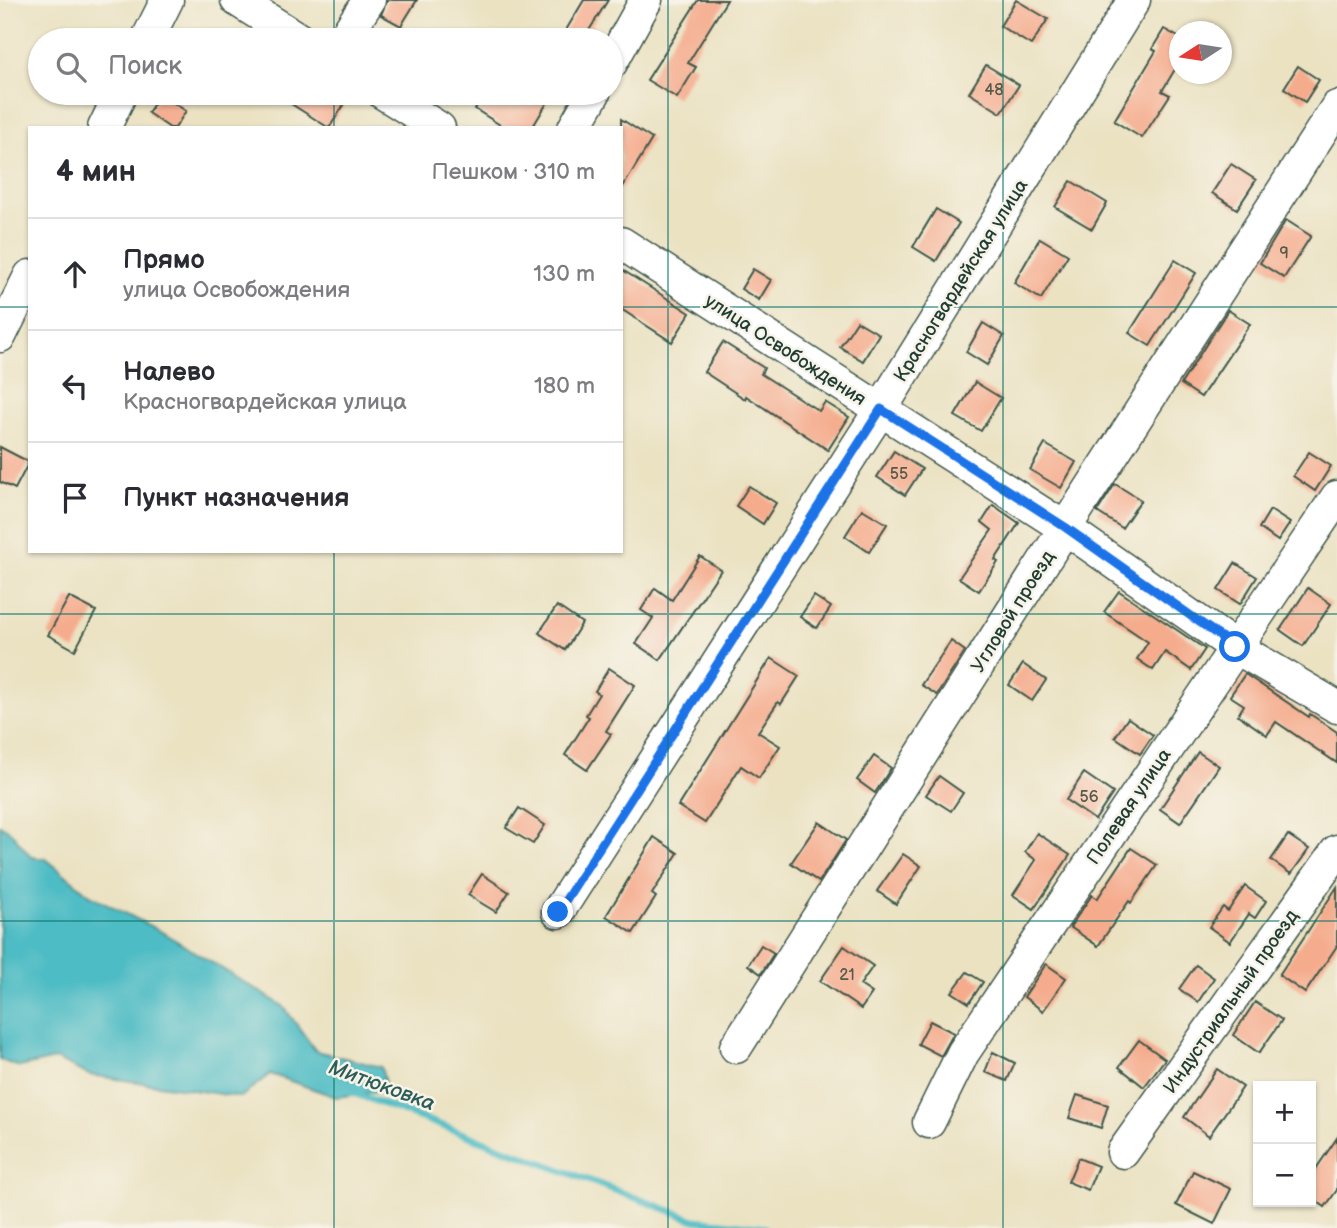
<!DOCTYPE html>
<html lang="ru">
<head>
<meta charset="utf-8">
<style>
  body { margin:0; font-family:"Balsamiq Sans",sans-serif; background:#f2f2f3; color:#2b2b33 }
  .controls { position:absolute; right:21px; bottom:21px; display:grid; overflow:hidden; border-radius:0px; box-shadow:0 2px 5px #0004 }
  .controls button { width:63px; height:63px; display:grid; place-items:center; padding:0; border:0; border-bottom:2px solid #e1e1e2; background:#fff; color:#2b2b33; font:35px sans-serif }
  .compass { position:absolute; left:1169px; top:21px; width:63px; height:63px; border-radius:50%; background:#fff; box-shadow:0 2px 5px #0004; rotate:258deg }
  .stop { position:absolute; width:21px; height:21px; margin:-16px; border:5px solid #1a73e8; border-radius:50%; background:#fff }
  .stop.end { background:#1a73e8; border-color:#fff; box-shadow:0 2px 7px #0008 }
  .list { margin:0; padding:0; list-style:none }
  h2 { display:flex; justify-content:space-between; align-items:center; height:91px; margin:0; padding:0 28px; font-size:30px }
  h2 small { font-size:23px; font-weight:400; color:#7c7c81 }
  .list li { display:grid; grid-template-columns:46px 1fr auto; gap:21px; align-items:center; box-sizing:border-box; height:112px; padding:0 28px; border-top:2px solid #e1e1e2 }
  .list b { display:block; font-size:26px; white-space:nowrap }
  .list p { margin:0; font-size:23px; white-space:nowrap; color:#7c7c81 }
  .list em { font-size:23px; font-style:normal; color:#7c7c81 }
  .icon { flex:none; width:38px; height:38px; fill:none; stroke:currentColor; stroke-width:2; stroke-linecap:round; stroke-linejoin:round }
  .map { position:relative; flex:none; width:1337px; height:1228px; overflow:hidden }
  .search { position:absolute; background:#fff; box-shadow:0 2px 5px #0004; left:28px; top:28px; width:595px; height:77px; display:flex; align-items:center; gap:18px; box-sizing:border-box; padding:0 24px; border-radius:38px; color:#7c7c81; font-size:26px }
  .panel { position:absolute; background:#fff; box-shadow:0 2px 5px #0004; left:28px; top:126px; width:595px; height:427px; border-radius:0px }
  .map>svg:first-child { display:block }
</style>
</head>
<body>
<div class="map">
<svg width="1337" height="1228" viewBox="0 0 1337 1228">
  <rect width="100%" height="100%" fill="#f7f3e8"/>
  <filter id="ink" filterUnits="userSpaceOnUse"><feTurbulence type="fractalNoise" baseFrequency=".0143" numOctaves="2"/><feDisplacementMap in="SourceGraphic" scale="14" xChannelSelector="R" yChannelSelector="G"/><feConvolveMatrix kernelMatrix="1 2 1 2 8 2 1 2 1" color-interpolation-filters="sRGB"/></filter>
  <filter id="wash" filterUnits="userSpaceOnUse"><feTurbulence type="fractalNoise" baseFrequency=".00686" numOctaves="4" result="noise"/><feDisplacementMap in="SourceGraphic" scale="28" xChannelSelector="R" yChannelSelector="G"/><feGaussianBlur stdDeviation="1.57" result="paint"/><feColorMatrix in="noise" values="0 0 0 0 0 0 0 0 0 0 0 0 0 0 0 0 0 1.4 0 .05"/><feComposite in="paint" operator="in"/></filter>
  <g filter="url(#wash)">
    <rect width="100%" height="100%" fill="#ebe2c2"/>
    <path fill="#4dbcc4" stroke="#367c7c" stroke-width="2" d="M0,825L11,832L31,857L46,859L90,895L162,932L283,1006L316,1051L381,1067L387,1091L336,1097L270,1074L241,1097L89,1075L55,1059L20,1067L0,1060Z"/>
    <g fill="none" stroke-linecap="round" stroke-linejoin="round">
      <path stroke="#4dbcc4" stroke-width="7" d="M351,1092L695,1220L765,1228"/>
    </g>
    <g id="blocks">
      <g fill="#f5ac8d">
        <path d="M387,0H417L401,26L381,15Z"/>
        <path d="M584,0H608L583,40H560Z"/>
        <path d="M698,0H727L688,63L696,67L677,98L647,80Z"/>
        <path d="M1016,0L1048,19L1031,45L1000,26Z"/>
        <path d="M1164,29L1180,38V61L1162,91L1170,95L1142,138L1114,121L1156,51L1152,49Z"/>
        <path d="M986,65L1019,85L1001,113L969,93Z"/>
        <path d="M1298,66L1319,80L1305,102L1284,88Z"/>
        <path d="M274,93H324L344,105L329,128Z"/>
        <path d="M485,93H531L547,103L532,128H505L475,109Z"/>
        <path d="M160,94L186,111L175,128H170L148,113Z"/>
        <path d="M621,119L652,139L621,190Z"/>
        <path d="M1231,164L1256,180L1237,209L1212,193Z"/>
        <path d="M1071,181L1107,203L1092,229L1055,207Z"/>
        <path d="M936,209L959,223L936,261L913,247Z"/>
        <path d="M1286,220L1311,236L1284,278L1260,263Z"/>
        <path d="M1040,238L1068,255L1041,299L1014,283Z"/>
        <path d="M1175,260L1196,273L1150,346L1129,333Z"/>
        <path d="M621,269L690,313L672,342L621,309Z"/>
        <path d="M753,269L771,280L759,300L741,289Z"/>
        <path d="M1228,310L1250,324L1201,397L1181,384Z"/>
        <path d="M857,321L879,334L863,361L840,347Z"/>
        <path d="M983,323L1004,336L987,365L966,352Z"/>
        <path d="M723,342L764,368L761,374L819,411L825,402L849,417L828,450L746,396L745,399L704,372Z"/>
        <path d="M975,382L1001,398L981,431L955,416Z"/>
        <path d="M1045,444L1076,462L1061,488L1030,470Z"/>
        <path d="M0,447L29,462L15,489L0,482Z"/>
        <path d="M894,451L922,469L905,495L877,477Z"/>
        <path d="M1309,452L1331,466L1315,491L1293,476Z"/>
        <path d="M1115,484L1141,500L1122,528L1097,512Z"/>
        <path d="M749,486L776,503L763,524L736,506Z"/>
        <path d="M993,505L1019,523L995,560L998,562L979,591L959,578L992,530L982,522Z"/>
        <path d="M862,509L887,524L869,552L845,536Z"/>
        <path d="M1270,510L1290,523L1278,541L1259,528Z"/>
        <path d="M700,556L721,570L660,660L636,644L653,618L641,610L655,588L672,600Z"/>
        <path d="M1235,563L1257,577L1240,604L1218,590Z"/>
        <path d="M1308,588L1331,604L1303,646L1280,630Z"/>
        <path d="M1119,591L1205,649L1191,670L1165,652L1153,670L1137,659L1148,642L1104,612Z"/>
        <path d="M814,596L831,607L817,628L800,617Z"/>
        <path d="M69,597L96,611L75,650L48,635Z"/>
        <path d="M557,606L582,623L565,650L539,633Z"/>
        <path d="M951,641L965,651L937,695L921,685Z"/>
        <path d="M771,658L799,676L781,704L778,702L758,732L780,746L759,778L741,766L705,823L678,806Z"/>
        <path d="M1023,664L1046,680L1032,701L1009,685Z"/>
        <path d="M609,668L635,685L606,731L611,734L587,770L565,755L589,717L586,715L599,694L595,691Z"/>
        <path d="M1245,674L1309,717L1310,714L1337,732V763L1276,722L1267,735L1238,715L1244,705L1230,696Z"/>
        <path d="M1128,718L1153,735L1140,754L1115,737Z"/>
        <path d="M1198,752L1219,766L1180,823L1160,809Z"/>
        <path d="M874,756L891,768L875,793L857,780Z"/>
        <path d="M1084,773L1113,793L1095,820L1066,800Z"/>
        <path d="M939,776L963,793L951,811L926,795Z"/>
        <path d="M519,808L545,825L533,844L506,828Z"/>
        <path d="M819,822L846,840L819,882L791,863Z"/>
        <path d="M1037,833L1070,855L1034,909L1013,895L1036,860L1025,852Z"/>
        <path d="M1288,835L1309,849L1291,874L1271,860Z"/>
        <path d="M654,837L678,853L652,894L656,897L633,933L606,916Z"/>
        <path d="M1131,848L1157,865L1131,903L1129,901L1098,946L1070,927L1092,895L1097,899Z"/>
        <path d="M903,854L921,866L896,904L877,891Z"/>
        <path d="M482,874L509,892L496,912L468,895Z"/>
        <path d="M1245,886L1266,901L1255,918L1249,914L1230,942L1209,927L1223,907L1228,911Z"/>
        <path d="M1337,887V946L1305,993L1279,975Z"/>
        <path d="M761,945L774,953L761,974L748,965Z"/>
        <path d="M844,946L873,966L860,985L872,993L861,1009L820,981Z"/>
        <path d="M1046,964L1066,978L1043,1011L1024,997Z"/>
        <path d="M1196,965L1214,978L1198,1002L1179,989Z"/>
        <path d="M967,972L983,982L969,1003L952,992Z"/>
        <path d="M1255,1002L1282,1020L1259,1053L1233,1035Z"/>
        <path d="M930,1021L954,1033L941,1056L918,1044Z"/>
        <path d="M1139,1040L1165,1059L1144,1087L1119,1067Z"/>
        <path d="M993,1052L1015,1063L1007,1081L985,1072Z"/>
        <path d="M1217,1069L1243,1087L1209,1136L1184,1117Z"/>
        <path d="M1077,1095L1108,1105L1101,1128L1069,1118Z"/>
        <path d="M1337,1138V1190L1325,1207L1311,1197V1176Z"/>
        <path d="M1078,1158L1098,1166L1088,1190L1068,1182Z"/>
        <path d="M1193,1171L1231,1189L1214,1224L1176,1205Z"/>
      </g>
    </g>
  </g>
  <g filter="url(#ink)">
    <use href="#blocks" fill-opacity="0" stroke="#3e5649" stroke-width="2"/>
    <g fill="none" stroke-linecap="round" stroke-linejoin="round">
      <g stroke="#3e5649" stroke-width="35">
        <g id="minor">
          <path d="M237,0L300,40"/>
          <path d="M147,40L167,0"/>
          <path d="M343,40L369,0"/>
          <path d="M611,63L646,0"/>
          <path d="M383,93L439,128"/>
          <path d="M104,128L121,93"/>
          <path d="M574,128L594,93"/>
          <path d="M621,243L1065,528L1235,647L1337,707"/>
          <path d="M0,336L30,276"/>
          <path d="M558,912L881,409L1134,0"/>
          <path d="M736,1047L1065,528L1337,107"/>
          <path d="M929,1122L963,1053L1337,497"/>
          <path d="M1123,1152L1337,851"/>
        </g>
      </g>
      <use href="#minor" stroke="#fff" stroke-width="32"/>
    </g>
  </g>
  <g fill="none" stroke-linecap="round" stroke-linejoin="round" filter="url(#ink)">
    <path stroke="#1a73e8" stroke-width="9" d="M558,912L881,409L1065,527L1235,647"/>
  </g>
  <path fill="none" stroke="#0f766e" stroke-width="2" stroke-opacity="0.55" d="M334,0V40M668,0V1228M1003,0V1228M334,93V128M0,307H30M621,307H1337M334,551V1228M0,614H1337M0,921H1337"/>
  <g text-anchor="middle" stroke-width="5" stroke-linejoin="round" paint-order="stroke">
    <g font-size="16" fill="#54594a">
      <text x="994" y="95">48</text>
      <text x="1284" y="258">9</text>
      <text x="899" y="479">55</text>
      <text x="1089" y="802">56</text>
      <text x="847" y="980">21</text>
    </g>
    <g font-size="19" fill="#1f3d34" stroke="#f7f3e8">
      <text transform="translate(960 280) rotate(-58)" y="7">Красногвардейская улица</text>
      <text transform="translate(786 349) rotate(33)" y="7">улица Освобождения</text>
      <text transform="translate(1012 611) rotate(-58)" y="7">Угловой проезд</text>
      <text transform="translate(1128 806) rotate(-56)" y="7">Полевая улица</text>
      <text transform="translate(1230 1001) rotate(-55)" y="7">Индустриальный проезд</text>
    </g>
    <g font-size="21" font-style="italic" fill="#2a5d58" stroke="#f7f3e8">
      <text transform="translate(382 1085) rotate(20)" y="7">Митюковка</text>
    </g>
  </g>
</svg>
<div class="controls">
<button>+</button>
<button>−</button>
</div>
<svg class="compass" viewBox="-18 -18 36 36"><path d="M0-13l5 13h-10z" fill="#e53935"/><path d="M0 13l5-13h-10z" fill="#7c7c81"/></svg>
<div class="stop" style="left:1235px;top:647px"></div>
<div class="stop end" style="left:558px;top:912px"></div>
<div class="search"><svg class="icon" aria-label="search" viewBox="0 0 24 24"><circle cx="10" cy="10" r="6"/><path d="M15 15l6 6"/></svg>Поиск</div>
<section class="panel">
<h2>4 мин<small>Пешком · 310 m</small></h2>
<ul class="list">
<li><svg class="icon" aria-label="ahead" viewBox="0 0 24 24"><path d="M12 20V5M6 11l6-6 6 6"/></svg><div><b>Прямо</b><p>улица Освобождения</p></div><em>130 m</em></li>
<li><svg class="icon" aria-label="left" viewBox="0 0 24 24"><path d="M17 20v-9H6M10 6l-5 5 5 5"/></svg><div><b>Налево</b><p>Красногвардейская улица</p></div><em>180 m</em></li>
<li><svg class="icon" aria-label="arrive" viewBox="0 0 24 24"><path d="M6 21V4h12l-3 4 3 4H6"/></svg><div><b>Пункт назначения</b></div></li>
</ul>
</section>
</div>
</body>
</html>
